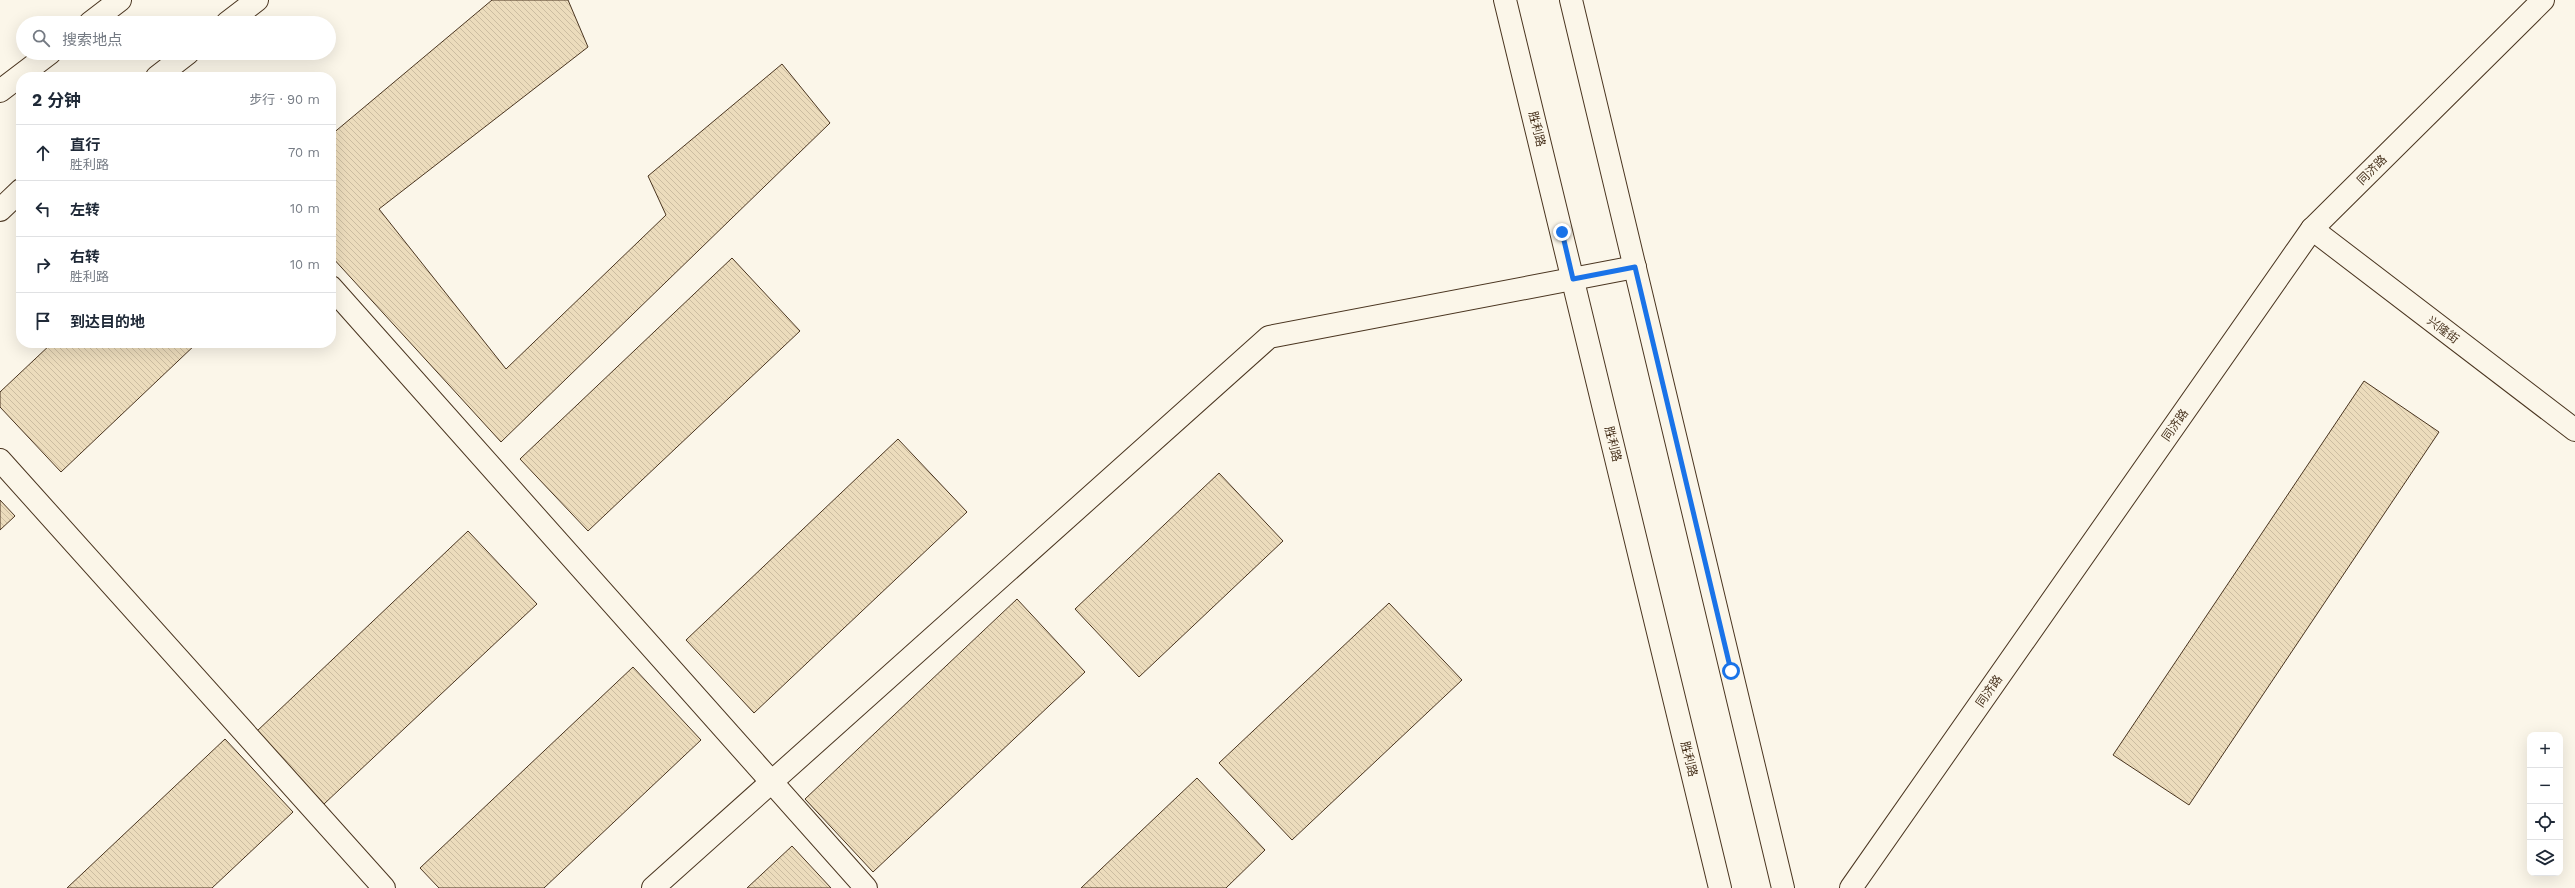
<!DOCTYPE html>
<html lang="zh">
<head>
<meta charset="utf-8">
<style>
  body { margin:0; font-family:"Work Sans","Noto Sans SC",sans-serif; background:#f6f6f7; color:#1f2937 }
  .controls { position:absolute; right:12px; bottom:12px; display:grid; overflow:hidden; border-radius:8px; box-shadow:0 4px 16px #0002 }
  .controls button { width:36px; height:36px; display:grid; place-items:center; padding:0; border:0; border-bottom:1px solid #e0e1e3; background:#fff; color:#1f2937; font:20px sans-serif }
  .stop { position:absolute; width:12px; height:12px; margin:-9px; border:3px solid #1a73e8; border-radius:50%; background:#fff }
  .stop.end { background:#1a73e8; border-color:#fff; box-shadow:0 1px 4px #0008 }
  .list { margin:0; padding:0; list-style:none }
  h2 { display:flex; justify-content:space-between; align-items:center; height:52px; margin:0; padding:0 16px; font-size:17px }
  h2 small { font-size:13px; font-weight:400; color:#747a83 }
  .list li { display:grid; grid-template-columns:26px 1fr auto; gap:12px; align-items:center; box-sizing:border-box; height:56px; padding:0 16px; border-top:1px solid #e0e1e3 }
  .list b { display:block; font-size:15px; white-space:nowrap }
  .list p { margin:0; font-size:13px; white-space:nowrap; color:#747a83 }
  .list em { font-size:13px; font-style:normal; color:#747a83 }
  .icon { flex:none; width:22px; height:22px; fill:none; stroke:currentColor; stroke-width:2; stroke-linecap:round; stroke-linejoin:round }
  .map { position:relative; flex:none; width:2575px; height:888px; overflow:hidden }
  .search { position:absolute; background:#fff; box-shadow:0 4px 16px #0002; left:16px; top:16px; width:320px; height:44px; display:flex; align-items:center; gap:10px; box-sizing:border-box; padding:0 14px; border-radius:22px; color:#747a83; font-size:15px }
  .panel { position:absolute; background:#fff; box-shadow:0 4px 16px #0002; left:16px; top:72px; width:320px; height:276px; border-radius:16px }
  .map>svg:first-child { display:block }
</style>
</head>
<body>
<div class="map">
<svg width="2575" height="888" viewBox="0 0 2575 888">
  <defs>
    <pattern id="building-back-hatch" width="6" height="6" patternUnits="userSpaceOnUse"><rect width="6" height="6" fill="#ecdcbc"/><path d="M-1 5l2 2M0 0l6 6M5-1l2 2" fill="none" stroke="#ccbda1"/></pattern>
  </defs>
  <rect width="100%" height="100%" fill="#fbf6e9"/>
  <g fill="url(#building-back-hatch)" stroke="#4a3520">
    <path d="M492,0H568L588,47L379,209L506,369L666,215L648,176L782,64L830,123L501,442L331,256V135Z"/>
    <path d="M732,258L800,331L588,531L520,459Z"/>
    <path d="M52,343H197L61,472L0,407V392Z"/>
    <path d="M2364,381L2439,432L2189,805L2113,755Z"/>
    <path d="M898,439L967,512L754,713L686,640Z"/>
    <path d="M1219,473L1283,541L1139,677L1075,609Z"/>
    <path d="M0,500L15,516L0,530Z"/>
    <path d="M468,531L537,604L324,804L256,732Z"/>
    <path d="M1017,599L1085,672L873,872L805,799Z"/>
    <path d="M1389,603L1462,680L1292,840L1219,763Z"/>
    <path d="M633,667L701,740L544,888H439L420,868Z"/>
    <path d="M225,739L293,812L212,888H67Z"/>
    <path d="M1197,778L1265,850L1226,888H1081Z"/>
    <path d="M792,846L831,888H747Z"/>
  </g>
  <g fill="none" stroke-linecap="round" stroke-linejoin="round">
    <g stroke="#4a3520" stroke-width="24">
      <g id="street">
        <path d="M331,287L866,888"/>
        <path d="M0,460L384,888"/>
        <path d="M653,888L1269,337L1635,267"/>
      </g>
    </g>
    <g stroke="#4a3520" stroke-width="24">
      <g id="secondary">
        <path d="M1505,0L1720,888"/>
        <path d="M1571,0L1783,888"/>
        <path d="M2312,229L2575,430"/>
        <path d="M1851,888L2312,229L2543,0"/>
      </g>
    </g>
    <g stroke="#4a3520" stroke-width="24">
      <g id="primary">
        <path d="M90,23L120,0"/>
        <path d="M227,23L257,0"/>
        <path d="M157,77L188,53"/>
        <path d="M0,91L50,53"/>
        <path d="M0,210L21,190"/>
      </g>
    </g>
    <use href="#street" stroke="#fbf6e9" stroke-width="22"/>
    <use href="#secondary" stroke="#fbf6e9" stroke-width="22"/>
    <use href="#primary" stroke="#fbf6e9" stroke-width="22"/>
  </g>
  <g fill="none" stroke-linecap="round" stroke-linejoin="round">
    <path stroke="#1a73e8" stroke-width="5" d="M1562,232L1573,279L1635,267L1731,671"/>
  </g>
  <g text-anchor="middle" stroke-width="3" stroke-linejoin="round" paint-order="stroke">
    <g font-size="12" fill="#4a3520" stroke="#fbf6e9">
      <text transform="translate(1537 129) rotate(76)" y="4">胜利路</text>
      <text transform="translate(2372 170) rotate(-45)" y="4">同济路</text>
      <text transform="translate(2443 330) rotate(37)" y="4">兴隆街</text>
      <text transform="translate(2175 425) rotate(-55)" y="4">同济路</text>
      <text transform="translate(1613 444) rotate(76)" y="4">胜利路</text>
      <text transform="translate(1989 691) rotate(-55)" y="4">同济路</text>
      <text transform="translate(1689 759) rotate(76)" y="4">胜利路</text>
    </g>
  </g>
</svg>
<div class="controls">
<button>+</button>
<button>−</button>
<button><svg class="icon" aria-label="locate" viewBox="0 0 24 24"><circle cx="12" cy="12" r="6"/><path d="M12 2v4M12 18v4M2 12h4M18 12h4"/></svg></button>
<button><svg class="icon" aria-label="layers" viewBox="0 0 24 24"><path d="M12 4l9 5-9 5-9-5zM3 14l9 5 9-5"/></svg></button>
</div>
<div class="stop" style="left:1731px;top:671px"></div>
<div class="stop end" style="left:1562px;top:232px"></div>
<div class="search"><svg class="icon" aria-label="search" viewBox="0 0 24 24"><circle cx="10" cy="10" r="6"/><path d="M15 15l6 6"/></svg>搜索地点</div>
<section class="panel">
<h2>2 分钟<small>步行 · 90 m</small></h2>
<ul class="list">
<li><svg class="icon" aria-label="ahead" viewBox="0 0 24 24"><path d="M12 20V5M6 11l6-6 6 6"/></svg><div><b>直行</b><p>胜利路</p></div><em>70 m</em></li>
<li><svg class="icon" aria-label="left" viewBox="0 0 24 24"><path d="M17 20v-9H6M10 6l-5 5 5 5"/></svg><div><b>左转</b></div><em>10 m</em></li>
<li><svg class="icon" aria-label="right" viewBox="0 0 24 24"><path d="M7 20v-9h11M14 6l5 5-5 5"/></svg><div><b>右转</b><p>胜利路</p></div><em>10 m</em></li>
<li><svg class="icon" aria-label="arrive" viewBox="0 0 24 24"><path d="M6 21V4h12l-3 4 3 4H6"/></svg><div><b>到达目的地</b></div></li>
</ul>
</section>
</div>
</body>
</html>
